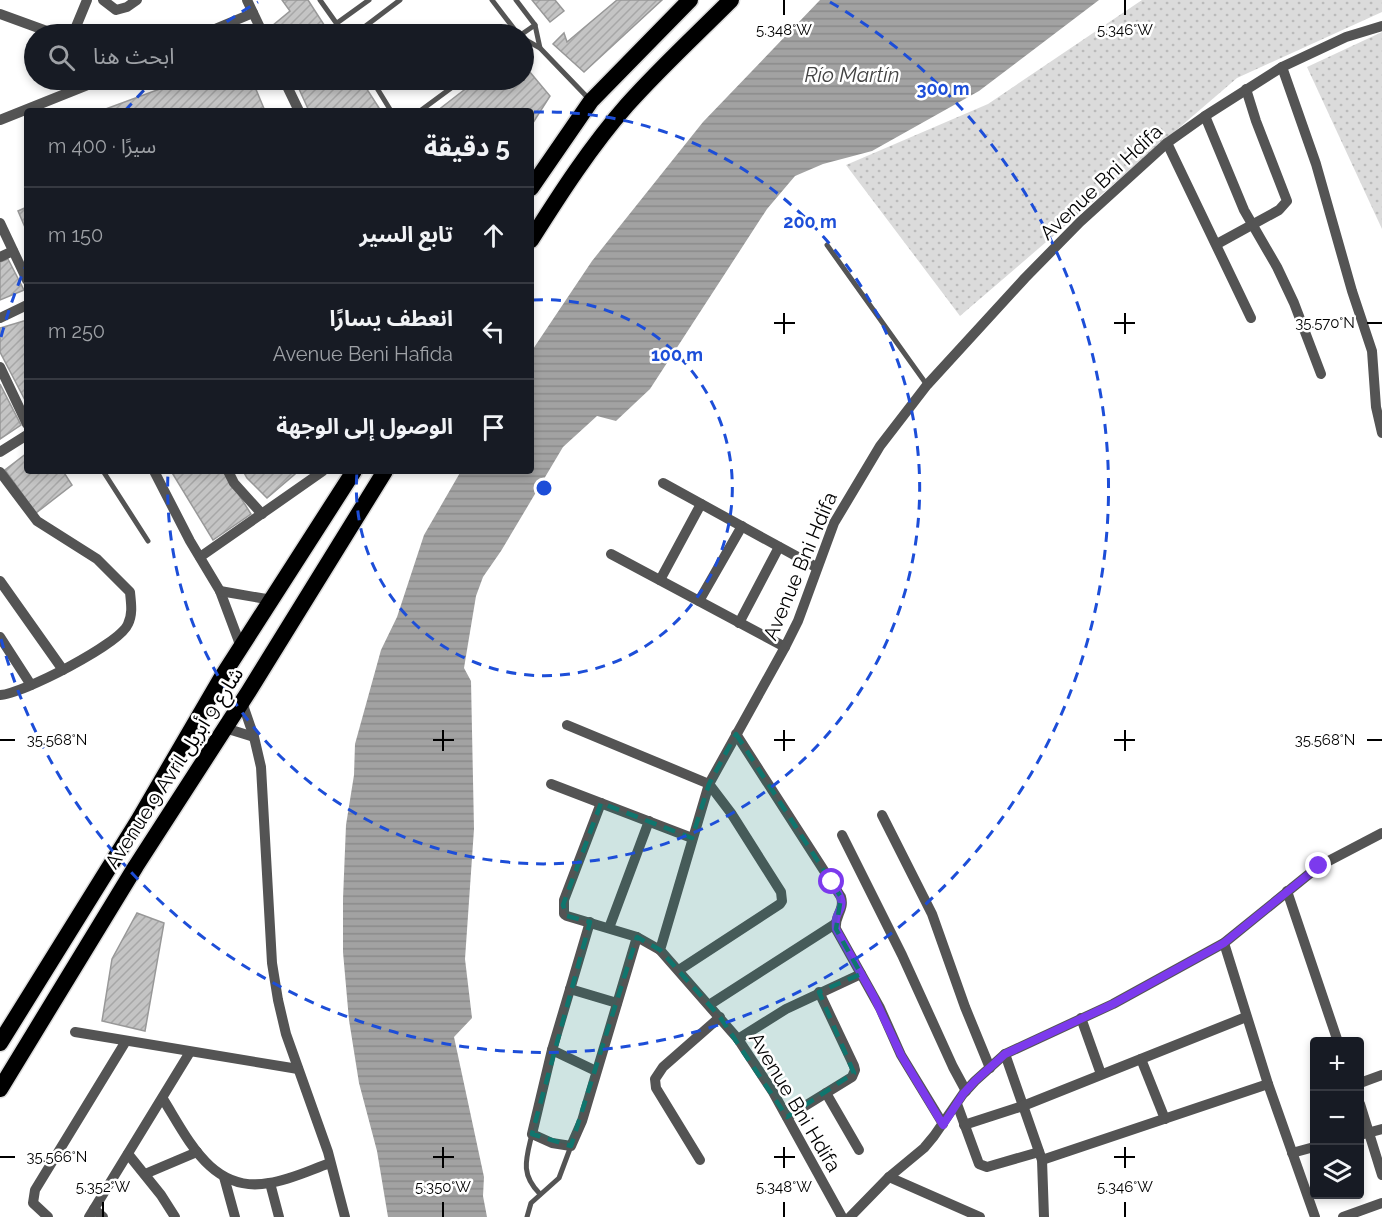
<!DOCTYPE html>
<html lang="ar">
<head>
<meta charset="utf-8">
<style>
  body { margin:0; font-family:Raleway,"Noto Sans Arabic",sans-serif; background:#20242c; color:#f1f3f6; direction:rtl }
  .controls { position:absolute; right:18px; bottom:18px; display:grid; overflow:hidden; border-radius:6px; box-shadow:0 3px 9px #0003 }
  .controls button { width:54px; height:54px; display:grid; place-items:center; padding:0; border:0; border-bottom:2px solid #363941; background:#171b24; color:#f1f3f6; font:30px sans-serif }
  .stop { position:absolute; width:18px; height:18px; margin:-14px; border:4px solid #7c3aed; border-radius:50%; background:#fff }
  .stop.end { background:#7c3aed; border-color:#fff; box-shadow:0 2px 6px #0008 }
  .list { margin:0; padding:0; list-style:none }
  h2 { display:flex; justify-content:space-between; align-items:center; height:78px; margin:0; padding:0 24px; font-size:26px }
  h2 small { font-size:20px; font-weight:400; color:#9ea1a6 }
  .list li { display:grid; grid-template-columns:39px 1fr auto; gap:18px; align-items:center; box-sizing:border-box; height:96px; padding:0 24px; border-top:2px solid #363941 }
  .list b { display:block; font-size:22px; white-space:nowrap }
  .list p { margin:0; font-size:20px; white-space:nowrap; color:#9ea1a6 }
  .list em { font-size:20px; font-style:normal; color:#9ea1a6 }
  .icon { flex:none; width:33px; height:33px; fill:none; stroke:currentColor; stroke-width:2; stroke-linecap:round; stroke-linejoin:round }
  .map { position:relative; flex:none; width:1382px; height:1217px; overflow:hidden; direction:ltr }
  .search { position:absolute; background:#171b24; box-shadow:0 3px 9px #0003; left:24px; top:24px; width:510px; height:66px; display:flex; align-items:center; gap:15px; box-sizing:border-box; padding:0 21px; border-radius:33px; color:#9ea1a6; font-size:22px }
  .panel { position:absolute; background:#171b24; box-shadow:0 3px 9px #0003; left:24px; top:108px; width:510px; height:366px; border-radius:6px; direction:rtl }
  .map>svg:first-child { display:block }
</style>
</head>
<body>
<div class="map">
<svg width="1382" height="1217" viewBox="0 0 1382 1217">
  <defs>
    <pattern id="grass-dots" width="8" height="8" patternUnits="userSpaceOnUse" patternTransform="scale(1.5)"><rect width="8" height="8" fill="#dbdbdb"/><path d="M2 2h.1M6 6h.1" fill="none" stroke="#bababa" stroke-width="1.8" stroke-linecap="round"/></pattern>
    <pattern id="water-rules" width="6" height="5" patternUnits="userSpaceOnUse" patternTransform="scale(1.5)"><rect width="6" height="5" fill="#a2a2a2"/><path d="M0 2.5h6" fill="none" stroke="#8a8a8a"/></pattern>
    <pattern id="building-hatch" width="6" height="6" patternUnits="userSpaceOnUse" patternTransform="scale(1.5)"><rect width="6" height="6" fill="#c4c4c4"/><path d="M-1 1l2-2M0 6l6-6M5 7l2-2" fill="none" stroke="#a7a7a7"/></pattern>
  </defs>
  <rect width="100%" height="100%" fill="#fff"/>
  <g fill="url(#grass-dots)">
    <path d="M1142,0H1382V12L1237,78L960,316L846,165L988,104Z"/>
    <path d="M1382,32V229L1307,67Z"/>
  </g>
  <path fill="url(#water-rules)" d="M820,0H1099L979,91L872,151L823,164L795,176L767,209L650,389L616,421L597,416L563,447L501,551L483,577L476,596L464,668L471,681L474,829L465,959L472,1018L454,1037L484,1177L483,1196L487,1217H388L377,1151L359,1083L349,1020L343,952V899L346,825L354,775L355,744L381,650L397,617L424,535L461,471H531V352L592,261L703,122Z"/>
  <g fill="url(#building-hatch)" stroke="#989898" stroke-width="1.5">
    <path d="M282,0H308L330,34H276L272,26L290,11Z"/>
    <path d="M532,0H555L564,11L550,22Z"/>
    <path d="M617,0H662L584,72L553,44L564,33L567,42Z"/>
    <path d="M524,65L550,96L531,126V111H437L477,80H524Z"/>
    <path d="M184,80H252L265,111L103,110Z"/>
    <path d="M295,80H361L381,111H309Z"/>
    <path d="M27,207V232L18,211Z"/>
    <path d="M8,259L24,290L0,300V262Z"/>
    <path d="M27,320V404L0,352V328Z"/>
    <path d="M0,384L21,425L0,439Z"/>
    <path d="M27,453V471H63L72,485L36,513L5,470Z"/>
    <path d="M171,471H224L251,514L213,540Z"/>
    <path d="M243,471H293L295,474L267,498L247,478Z"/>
    <path d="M137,913L164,923L145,1031L102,1021L112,959Z"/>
  </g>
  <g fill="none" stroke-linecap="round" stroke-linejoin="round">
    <g stroke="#dbdbdb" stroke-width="19">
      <g id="trunk">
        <path d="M531,188L591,101L690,0"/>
        <path d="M531,240C560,194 591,146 627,105C660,68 696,35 731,0"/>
        <path d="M0,1043L138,821L223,675L354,471"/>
        <path d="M0,1089L136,866L249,691L385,471"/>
      </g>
    </g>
    <g stroke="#545454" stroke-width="5">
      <path d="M320,0L344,34"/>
      <path d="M492,0L518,34"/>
      <path d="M516,0L535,25L540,48"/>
      <path d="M337,23L369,0"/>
      <path d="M355,34L400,0"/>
      <path d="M522,34L535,25"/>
      <path d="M524,39L540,48L590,100"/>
      <path d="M372,80L391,111"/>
      <path d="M420,111L462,80"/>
      <path d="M827,245L927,385"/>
      <path d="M103,471L148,541"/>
      <path d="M532,1134C526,1159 520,1174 540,1194"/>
      <path d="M527,1217L531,1203L559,1178L571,1146"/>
    </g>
    <g stroke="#545454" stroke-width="10">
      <path d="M103,0L116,10L127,7L137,0"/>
      <path d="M247,0L263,34"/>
      <path d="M0,14L55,34"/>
      <path d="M73,34L87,0"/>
      <path d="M203,34L253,13"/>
      <path d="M1282,67L1316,164L1352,291L1372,351L1376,407L1382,433"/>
      <path d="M284,80L299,111"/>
      <path d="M1205,116L1244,210L1277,267L1294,303L1321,374"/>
      <path d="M0,120L100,80"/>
      <path d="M1167,143L1251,318"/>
      <path d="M0,223L27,280"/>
      <path d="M1217,244L1279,210L1287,201L1256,121L1246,89"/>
      <path d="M0,257L13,251"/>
      <path d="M0,318L27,305"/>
      <path d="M0,367L27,424"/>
      <path d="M0,452L27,435"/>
      <path d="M154,471L190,541L220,591L241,647"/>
      <path d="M228,471L234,483L262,514"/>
      <path d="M0,472L37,521L97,559L130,592C131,603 133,614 128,624C120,644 22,694 0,695"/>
      <path d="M663,483L816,567"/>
      <path d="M611,554L785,647"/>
      <path d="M200,557L323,471"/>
      <path d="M660,580L701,504"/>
      <path d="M0,581L63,670"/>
      <path d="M220,591L272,600"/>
      <path d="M699,601L742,526"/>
      <path d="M739,623L779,547"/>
      <path d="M0,637L31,685"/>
      <path d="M242,702L254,737L261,767L272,963L278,1000L286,1034L328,1152L345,1217"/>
      <path d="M567,725L709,784L731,813L781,892L782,901L780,904L679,970"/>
      <path d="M225,728L254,737"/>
      <path d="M736,734L841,897C845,910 834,916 836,929L880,1008L901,1055L943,1124"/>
      <path d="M551,784L692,838"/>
      <path d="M601,803L564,900V914L567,916L637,937L660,950"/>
      <path d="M882,815L932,914L965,1007L990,1068"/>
      <path d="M842,835L902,955L953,1067L966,1091"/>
      <path d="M1287,891L1338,1042"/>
      <path d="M590,922L552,1050L532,1134L552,1143L571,1146L582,1121L637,937"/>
      <path d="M609,928L649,821"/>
      <path d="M1224,943L1268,1084L1315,1217"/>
      <path d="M570,989L617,1003"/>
      <path d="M709,1005L835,924"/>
      <path d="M1081,1018L1101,1074"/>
      <path d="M75,1032L298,1069"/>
      <path d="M738,1039L786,1009L861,974"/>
      <path d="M552,1050L596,1071"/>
      <path d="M1005,1054L1042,1160L1044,1217"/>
      <path d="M1141,1059L1165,1119"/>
      <path d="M1360,1083L1382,1075"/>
      <path d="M826,1093L859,1150"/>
      <path d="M163,1099C188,1139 212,1194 269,1183C290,1180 310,1170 330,1163"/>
      <path d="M957,1104L979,1164L987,1167L1039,1152"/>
      <path d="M1360,1104L1382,1175"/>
      <path d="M787,1117L852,1077L855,1070L854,1066L819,992"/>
      <path d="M964,1125L1023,1106L1246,1017"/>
      <path d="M1360,1135L1382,1129"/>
      <path d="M1292,1153L1314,1147"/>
      <path d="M128,1154L161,1195L175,1217"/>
      <path d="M700,1160L656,1088L655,1079L663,1067L720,1017"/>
      <path d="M1042,1160L1268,1084"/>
      <path d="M145,1174L197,1152"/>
      <path d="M224,1177L235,1217"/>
      <path d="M889,1177L980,1217"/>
      <path d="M270,1183L279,1217"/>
      <path d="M94,1209L103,1217"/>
      <path d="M48,1217L33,1203L35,1190L126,1041"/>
      <path d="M89,1217L190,1052"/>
      <path d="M842,1217L773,1092L738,1039L660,950L709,784L785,647L798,621L834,523L880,446L927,385L1025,278L1080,222L1167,143L1205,116L1282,67L1346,37L1382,26"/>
      <path d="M850,1217L889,1177L924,1148L934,1136L963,1094L975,1081L1005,1054L1113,1004L1224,943L1319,866L1382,833"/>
      <path d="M1343,1217L1382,1203"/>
    </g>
    <use href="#trunk" stroke="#000" stroke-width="16"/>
  </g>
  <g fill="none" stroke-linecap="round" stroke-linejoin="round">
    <path stroke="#7c3aed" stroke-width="8" d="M832,882C853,915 833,903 836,929L874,997L901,1055L943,1125L963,1094L975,1081L1005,1054L1113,1004L1224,943L1319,866"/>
  </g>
  <path fill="#0f766e" fill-opacity="0.2" stroke="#0f766e" stroke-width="4.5" stroke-dasharray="12 8" stroke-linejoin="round" d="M736,734L841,897L836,929L861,974L819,992L854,1073L787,1117L720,1017L660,950L637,937L571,1146L532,1134L590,922L567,916L563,905L601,803L692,838L709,784Z"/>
  <path fill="none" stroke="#000" stroke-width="2" d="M784,0V15M1125,0V15M784,313V334M1125,313V334M774,323H795M1114,323H1135M1367,323H1382M443,730V751M784,730V751M1125,730V751M0,740H15M433,740H454M774,740H795M1114,740H1135M1367,740H1382M443,1147V1168M784,1147V1168M1125,1147V1168M0,1157H15M433,1157H454M774,1157H795M1114,1157H1135M103,1202V1217M443,1202V1217M784,1202V1217M1125,1202V1217"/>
  <g fill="none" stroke="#1d4ed8" stroke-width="3" stroke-dasharray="10 8">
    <path d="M533 300A188 188 0 1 1 357 472"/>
    <path d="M534 112A376 376 0 1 1 168 472"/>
    <path d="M1 337A564 564 0 0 1 27 263M125 111A564 564 0 0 1 152 82M212 32A564 564 0 0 1 258 2M830 2A564 564 0 1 1 1 639"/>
  </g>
  <g text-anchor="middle" stroke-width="5" stroke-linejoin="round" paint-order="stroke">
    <g font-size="20" fill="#000" stroke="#fff">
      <text transform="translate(1101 182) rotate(-43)" y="7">Avenue Bni Hdifa</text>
      <text transform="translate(800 566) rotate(-67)" y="7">Avenue Bni Hdifa</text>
      <text transform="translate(174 768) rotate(-57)" y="7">Avenue 9 Avril شارع 9 أبريل</text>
      <text transform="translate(795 1102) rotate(59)" y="7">Avenue Bni Hdifa</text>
    </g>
    <g font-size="21" font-style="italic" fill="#434343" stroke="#fff">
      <text x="852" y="82">Río Martín</text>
    </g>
  </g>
  <g font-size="15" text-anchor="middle" fill="#000" stroke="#fff" stroke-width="5" stroke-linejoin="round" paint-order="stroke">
    <text x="784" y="35">5.348°W</text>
    <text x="1125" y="35">5.346°W</text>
    <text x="1325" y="328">35.570°N</text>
    <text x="57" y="745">35.568°N</text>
    <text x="1325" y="745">35.568°N</text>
    <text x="57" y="1162">35.566°N</text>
    <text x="103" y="1192">5.352°W</text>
    <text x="443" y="1192">5.350°W</text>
    <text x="784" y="1192">5.348°W</text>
    <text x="1125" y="1192">5.346°W</text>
  </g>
  <circle cx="544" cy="488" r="9" fill="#1d4ed8" stroke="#fff" stroke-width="3"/>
  <g font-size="18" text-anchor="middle" font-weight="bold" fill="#1d4ed8" stroke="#fff" stroke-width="5" stroke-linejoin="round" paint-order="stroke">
    <text x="943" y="95">300 m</text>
    <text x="810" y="228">200 m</text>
    <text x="677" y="361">100 m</text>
  </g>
</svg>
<div class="controls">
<button>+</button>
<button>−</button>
<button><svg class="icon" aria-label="layers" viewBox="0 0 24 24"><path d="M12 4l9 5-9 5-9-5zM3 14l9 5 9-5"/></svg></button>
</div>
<div class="stop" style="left:832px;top:882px"></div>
<div class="stop end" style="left:1319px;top:866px"></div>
<div class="search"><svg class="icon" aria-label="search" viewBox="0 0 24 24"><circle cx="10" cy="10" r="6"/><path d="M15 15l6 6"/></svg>ابحث هنا</div>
<section class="panel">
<h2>5 دقيقة<small>سيرًا · 400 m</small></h2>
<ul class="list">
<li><svg class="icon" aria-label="ahead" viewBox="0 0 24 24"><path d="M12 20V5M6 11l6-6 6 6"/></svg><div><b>تابع السير</b></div><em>150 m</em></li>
<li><svg class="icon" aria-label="left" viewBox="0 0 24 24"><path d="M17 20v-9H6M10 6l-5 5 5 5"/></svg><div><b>انعطف يسارًا</b><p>Avenue Beni Hafida</p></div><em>250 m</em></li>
<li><svg class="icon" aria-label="arrive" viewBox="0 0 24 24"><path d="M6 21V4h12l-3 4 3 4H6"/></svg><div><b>الوصول إلى الوجهة</b></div></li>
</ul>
</section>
</div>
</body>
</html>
